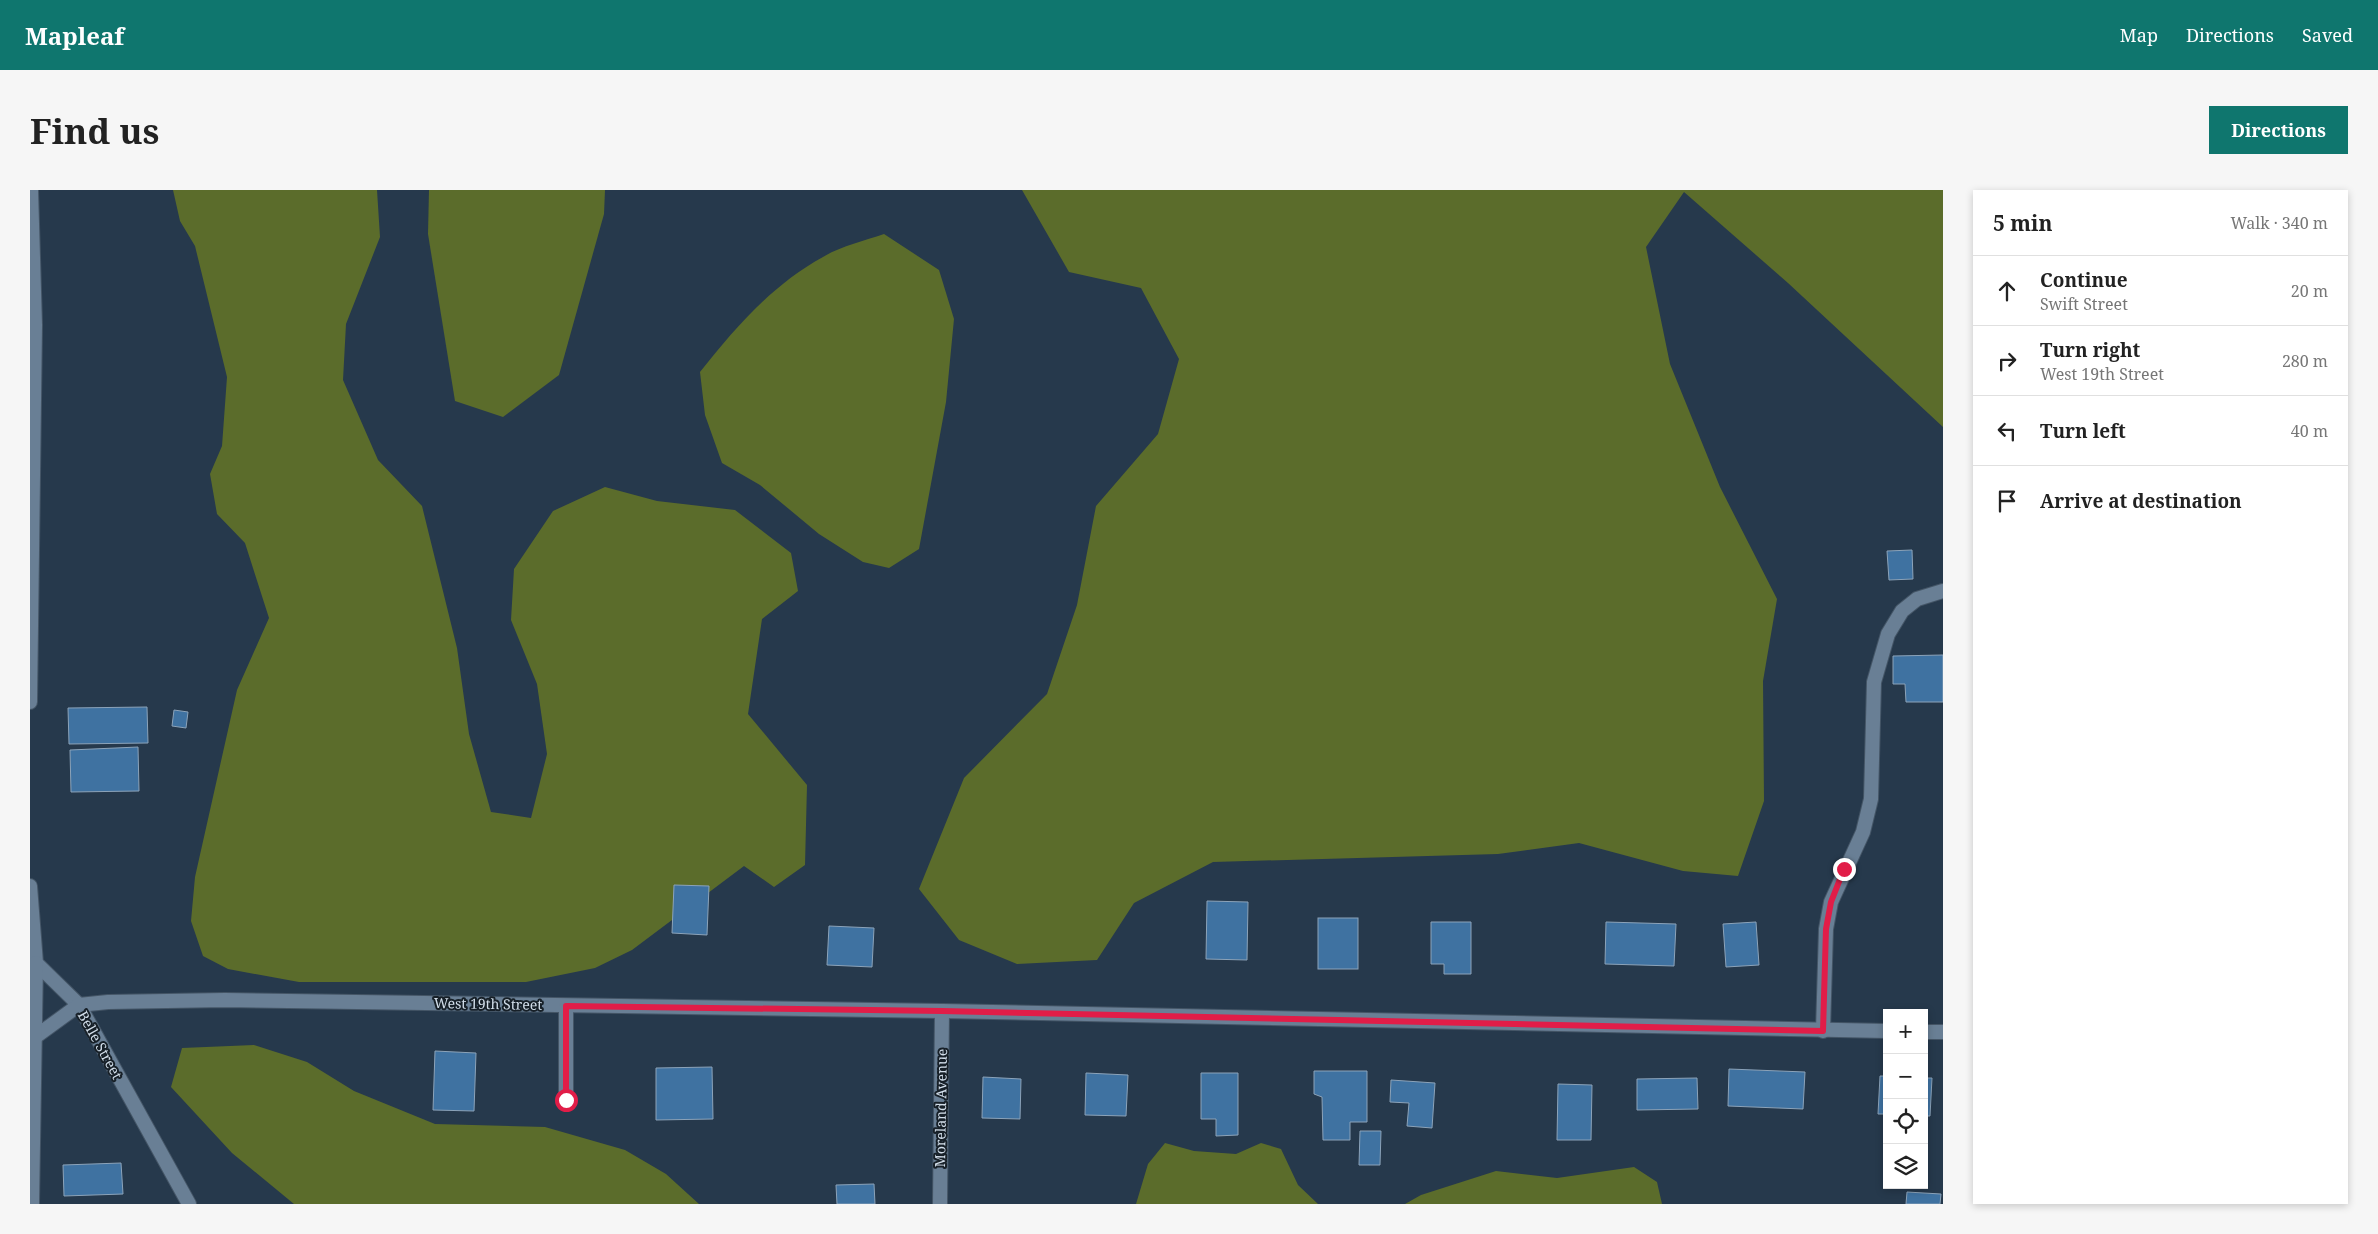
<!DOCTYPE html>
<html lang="en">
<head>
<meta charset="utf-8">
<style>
  body { margin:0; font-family:"Noto Serif",serif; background:#f6f6f6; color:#222 }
  .controls { position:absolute; right:15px; bottom:15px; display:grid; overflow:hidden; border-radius:0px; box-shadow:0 2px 8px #0003 }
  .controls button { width:45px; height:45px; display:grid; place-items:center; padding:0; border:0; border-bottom:1px solid #e0e0e0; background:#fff; color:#222; font:25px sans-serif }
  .stop { position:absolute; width:15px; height:15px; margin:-11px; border:4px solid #e11d48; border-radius:50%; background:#fff }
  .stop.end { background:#e11d48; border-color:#fff; box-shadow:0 1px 5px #0008 }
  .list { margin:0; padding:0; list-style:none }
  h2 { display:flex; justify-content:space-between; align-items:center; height:65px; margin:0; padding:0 20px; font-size:21px }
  h2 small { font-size:16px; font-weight:400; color:#767676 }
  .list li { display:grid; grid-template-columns:32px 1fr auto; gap:15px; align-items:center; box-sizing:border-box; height:70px; padding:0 20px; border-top:1px solid #e0e0e0 }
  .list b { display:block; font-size:19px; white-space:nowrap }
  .list p { margin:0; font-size:16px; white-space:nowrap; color:#767676 }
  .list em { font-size:16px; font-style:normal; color:#767676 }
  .icon { flex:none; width:28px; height:28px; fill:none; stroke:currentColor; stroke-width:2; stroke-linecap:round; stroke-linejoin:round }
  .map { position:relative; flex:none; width:1913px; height:1014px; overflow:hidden; border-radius:0px }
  header { display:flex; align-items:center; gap:30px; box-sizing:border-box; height:70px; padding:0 25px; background:#0f766e; color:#fff }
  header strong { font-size:24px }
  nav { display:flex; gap:28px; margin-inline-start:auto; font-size:18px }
  .intro { display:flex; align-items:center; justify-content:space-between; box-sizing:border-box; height:120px; padding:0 30px }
  h1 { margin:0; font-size:35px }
  .button { padding:12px 22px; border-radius:0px; background:#0f766e; color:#fff; font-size:18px; font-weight:700 }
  main { display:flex; gap:30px; padding:0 30px }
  aside { flex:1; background:#fff; border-radius:0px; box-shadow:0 2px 8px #0003 }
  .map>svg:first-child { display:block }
</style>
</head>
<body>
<header>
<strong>Mapleaf</strong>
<nav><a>Map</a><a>Directions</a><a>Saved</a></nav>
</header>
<div class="intro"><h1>Find us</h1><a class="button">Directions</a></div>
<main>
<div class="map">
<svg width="1913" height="1014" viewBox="0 0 1913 1014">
  <rect width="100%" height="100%" fill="#26394c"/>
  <g fill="#5b6c2b">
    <path d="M143,0H347L350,47L316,134L313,190L348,270L392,316L427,458L439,544L461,622L501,628L517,564L507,494L481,430L484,379L523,321L575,297L627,311L705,320L761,363L768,401L732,429L718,524L777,595L775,675L744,697L714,676L602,760L565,778L496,792H269L198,779L173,766L161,731L165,687L207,500L239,428L215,353L187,324L180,284L192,256L197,187L165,56L150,31Z"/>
    <path d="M399,0H575L574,24L529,185L473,227L425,211L398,44Z"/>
    <path d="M992,0H1913V237L1758,93L1654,2L1616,57L1640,174L1690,297L1747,409L1733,491L1734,611L1708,686L1653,681L1549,653L1468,664L1183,672L1104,713L1067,770L987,774L929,750L889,699L934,588L1017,504L1047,415L1066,316L1128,244L1149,169L1111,98L1039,82Z"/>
    <path d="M854,44L909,80L924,129L916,212L889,359L859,378L833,372L789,344L730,295L692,273L675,225L670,182C706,137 742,95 793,67C811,56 834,51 854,44Z"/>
    <path d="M224,855L277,872L324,901L405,934L515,937L595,960L636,984L669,1014H264L202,963L141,897L152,858Z"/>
    <path d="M1135,953L1164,961L1206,964L1231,953L1251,959L1268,995L1288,1014H1106L1118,974Z"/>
    <path d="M1604,977L1627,992L1632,1014H1375L1391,1005L1466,981L1527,988Z"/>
  </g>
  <g fill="#3f72a1" stroke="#8ca3b9">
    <path d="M1882,360L1883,389L1859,390L1857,361Z"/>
    <path d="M1913,465V512H1876L1875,494H1863V466Z"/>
    <path d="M117,517L118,553L39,554L38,518Z"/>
    <path d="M144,520L158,522L156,538L142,536Z"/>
    <path d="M108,557L109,601L41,602L40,560Z"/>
    <path d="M644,695L679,696L677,745L642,743Z"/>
    <path d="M1177,711L1218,712L1217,770L1176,769Z"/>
    <rect x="1288" y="728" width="40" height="51"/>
    <path d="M1401,732H1441V784H1414V774H1401Z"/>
    <path d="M1576,732L1646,734L1644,776L1575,774Z"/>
    <path d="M1726,732L1729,775L1696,777L1693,734Z"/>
    <path d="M799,736L844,738L842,777L797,775Z"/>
    <path d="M405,861L446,863L444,921L403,920Z"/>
    <path d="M682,877L683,929L626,930V878Z"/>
    <path d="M1699,879L1775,882L1773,919L1698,916Z"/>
    <path d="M1284,881H1337V932H1320V950H1293L1292,907L1284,904Z"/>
    <path d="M1056,883L1098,885L1096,926L1055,925Z"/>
    <path d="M1171,883H1208V945L1186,946V929H1171Z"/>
    <path d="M1850,886H1857V924H1848Z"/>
    <path d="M953,887L991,889L990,929L952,928Z"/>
    <path d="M1667,888L1668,919L1607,920V889Z"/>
    <path d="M1894,888H1902L1900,926H1894Z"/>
    <path d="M1361,890L1405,893L1402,938L1377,936L1379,913L1360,912Z"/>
    <path d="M1528,894L1562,895L1561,950H1527Z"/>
    <path d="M1330,941H1351L1350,975H1329Z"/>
    <path d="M91,973L93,1004L34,1006L33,975Z"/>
    <path d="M844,994L845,1014H807L806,995Z"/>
    <path d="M1877,1002L1911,1004L1910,1014H1876Z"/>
  </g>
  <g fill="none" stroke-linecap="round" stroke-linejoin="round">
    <g stroke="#456" stroke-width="16">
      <path id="service" d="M1793,841L1796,739L1801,712L1833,642L1841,609L1844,492L1858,444L1872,421L1887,409L1913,401"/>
    </g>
    <g stroke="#456" stroke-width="16">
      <g id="minor">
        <path d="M0,512L5,135L1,0"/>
        <path d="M0,696L6,773L49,815L159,1014"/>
        <path d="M1894,842H1913"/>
        <path d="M5,847L49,815L78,812L195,810L912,821L1857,841"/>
        <path d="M536,910V816"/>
        <path d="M2,1014L6,773"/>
        <path d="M910,1014L912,821"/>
      </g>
    </g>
    <use href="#service" stroke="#697f95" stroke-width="14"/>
    <use href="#minor" stroke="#697f95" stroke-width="14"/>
  </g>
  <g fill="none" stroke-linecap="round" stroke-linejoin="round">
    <path stroke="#e11d48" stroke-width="6" d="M536,910V816L912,821L1793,841L1796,739L1801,712L1814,679"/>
  </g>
  <g text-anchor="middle" stroke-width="4" stroke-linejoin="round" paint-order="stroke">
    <g font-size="14" fill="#d2deea" stroke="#172028">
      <text transform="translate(458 814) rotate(1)" y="5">West 19th Street</text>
      <text transform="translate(70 855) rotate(61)" y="5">Belle Street</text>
      <text transform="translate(911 918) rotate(-89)" y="5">Moreland Avenue</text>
    </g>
  </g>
</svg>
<div class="controls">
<button>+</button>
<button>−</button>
<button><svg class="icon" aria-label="locate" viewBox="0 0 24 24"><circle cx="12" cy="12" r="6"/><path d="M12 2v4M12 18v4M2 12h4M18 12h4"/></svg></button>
<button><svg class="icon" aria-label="layers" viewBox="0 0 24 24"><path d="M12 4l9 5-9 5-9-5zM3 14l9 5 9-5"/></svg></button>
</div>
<div class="stop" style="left:536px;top:910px"></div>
<div class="stop end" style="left:1814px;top:679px"></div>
</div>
<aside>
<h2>5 min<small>Walk · 340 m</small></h2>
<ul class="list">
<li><svg class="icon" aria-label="ahead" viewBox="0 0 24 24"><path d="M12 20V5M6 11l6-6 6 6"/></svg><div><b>Continue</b><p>Swift Street</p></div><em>20 m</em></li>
<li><svg class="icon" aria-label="right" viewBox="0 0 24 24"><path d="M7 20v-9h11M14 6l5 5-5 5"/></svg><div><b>Turn right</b><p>West 19th Street</p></div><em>280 m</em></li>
<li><svg class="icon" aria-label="left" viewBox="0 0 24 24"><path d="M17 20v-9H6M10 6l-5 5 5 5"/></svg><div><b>Turn left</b></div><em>40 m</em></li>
<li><svg class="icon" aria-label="arrive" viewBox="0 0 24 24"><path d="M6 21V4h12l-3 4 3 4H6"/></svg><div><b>Arrive at destination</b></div></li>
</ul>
</aside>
</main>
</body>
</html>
